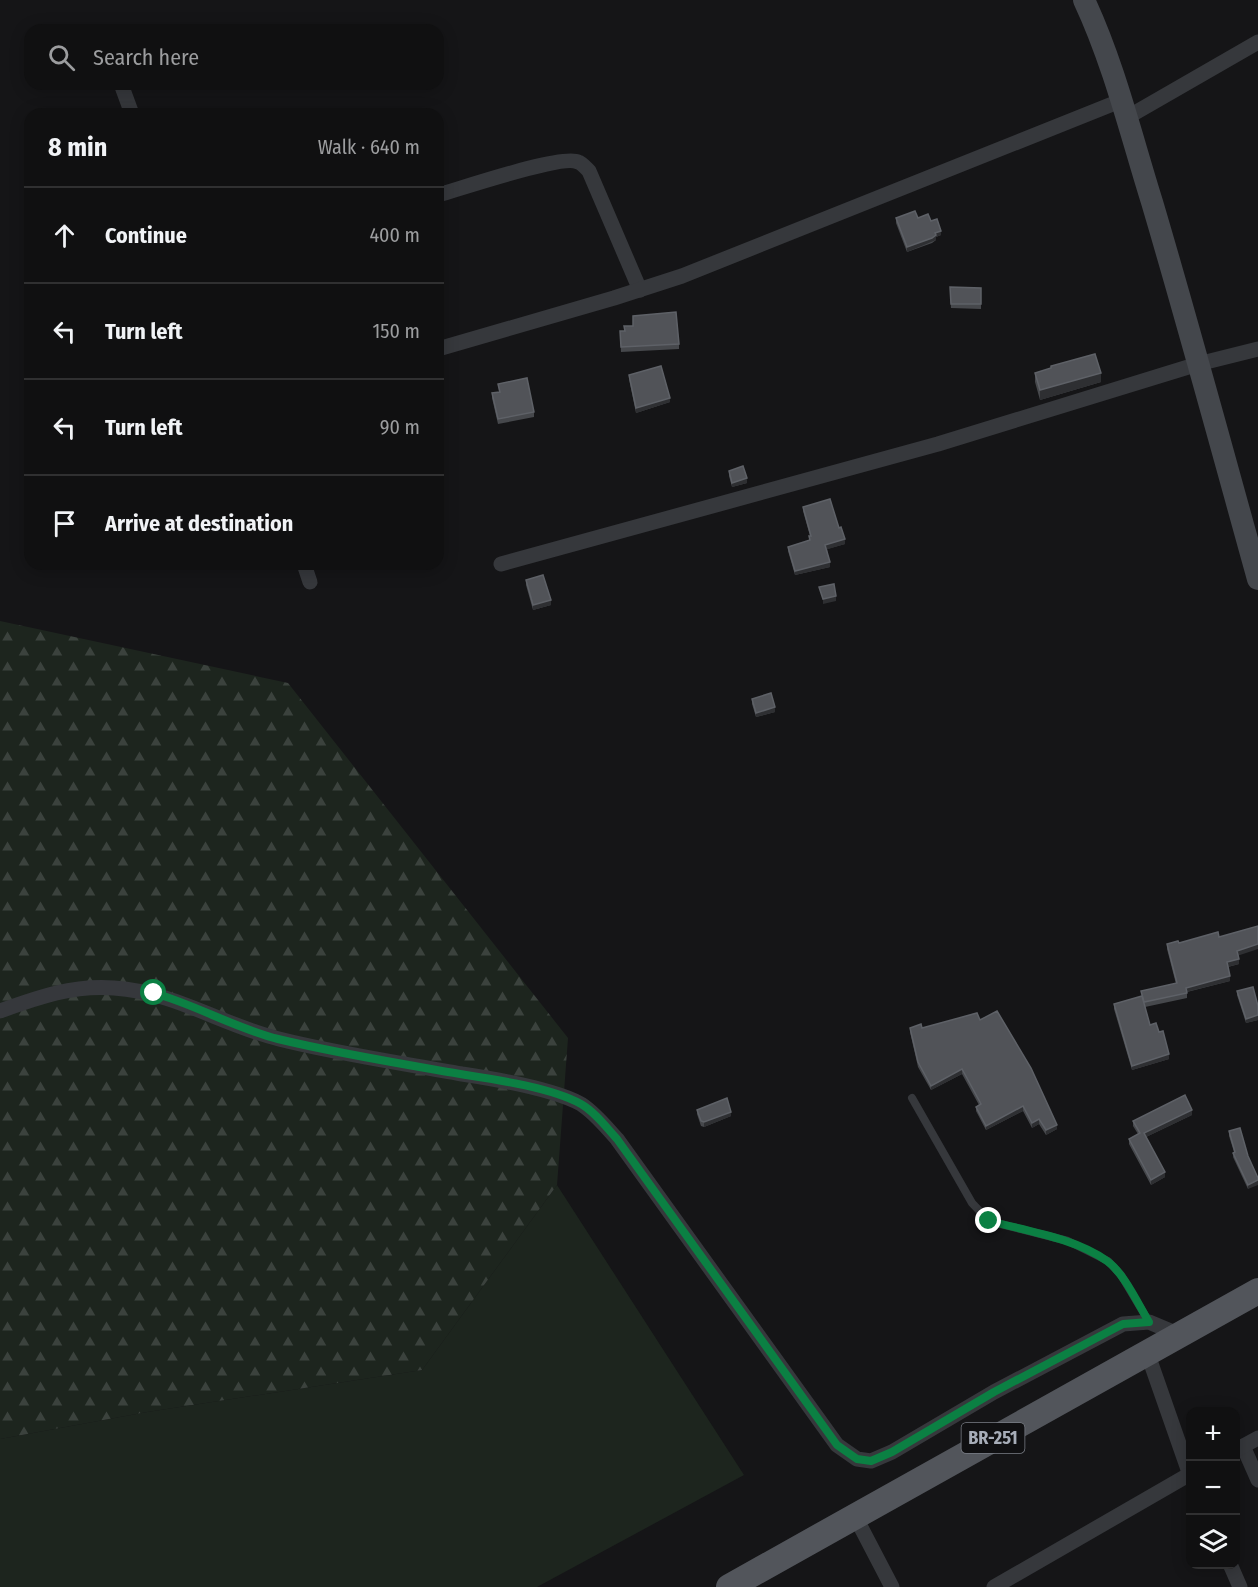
<!DOCTYPE html>
<html lang="en">
<head>
<meta charset="utf-8">
<style>
  body { margin:0; font-family:"Fira Sans Condensed",sans-serif; background:#1e1e1f; color:#f1f3f6 }
  .controls { position:absolute; right:18px; bottom:18px; display:grid; overflow:hidden; border-radius:12px; box-shadow:0 3px 15px #0003 }
  .controls button { width:54px; height:54px; display:grid; place-items:center; padding:0; border:0; border-bottom:2px solid #303031; background:#101011; color:#f1f3f6; font:30px sans-serif }
  .stop { position:absolute; width:18px; height:18px; margin:-14px; border:4px solid #0b8043; border-radius:50%; background:#fff }
  .stop.end { background:#0b8043; border-color:#fff; box-shadow:0 2px 6px #0008 }
  .list { margin:0; padding:0; list-style:none }
  h2 { display:flex; justify-content:space-between; align-items:center; height:78px; margin:0; padding:0 24px; font-size:26px }
  h2 small { font-size:20px; font-weight:400; color:#9c9d9f }
  .list li { display:grid; grid-template-columns:39px 1fr auto; gap:18px; align-items:center; box-sizing:border-box; height:96px; padding:0 24px; border-top:2px solid #303031 }
  .list b { display:block; font-size:22px; white-space:nowrap }
  .list em { font-size:20px; font-style:normal; color:#9c9d9f }
  .icon { flex:none; width:33px; height:33px; fill:none; stroke:currentColor; stroke-width:2; stroke-linecap:round; stroke-linejoin:round }
  .map { position:relative; flex:none; width:1258px; height:1587px; overflow:hidden }
  .search { position:absolute; background:#101011; box-shadow:0 3px 15px #0003; left:24px; top:24px; width:420px; height:66px; display:flex; align-items:center; gap:15px; box-sizing:border-box; padding:0 21px; border-radius:18px; color:#9c9d9f; font-size:22px }
  .panel { position:absolute; background:#101011; box-shadow:0 3px 15px #0003; left:24px; top:108px; width:420px; height:462px; border-radius:18px }
  .map>svg:first-child { display:block }
</style>
</head>
<body>
<div class="map">
<svg width="1258" height="1587" viewBox="0 0 1258 1587">
  <defs>
    <pattern id="forest-firs" width="22" height="20" patternUnits="userSpaceOnUse" patternTransform="scale(1.5)"><rect width="22" height="20" fill="#1d251e"/><path d="M5 1l3.5 6h-7zM16 11l3.5 6h-7z" fill="#3b423d"/></pattern>
  </defs>
  <rect width="100%" height="100%" fill="#151517"/>
  <path fill="#1d251e" d="M557,1185L744,1475L537,1587H0V1439L147,1412L422,1370Z"/>
  <path fill="url(#forest-firs)" d="M0,621L288,683L568,1038L557,1185L422,1370L147,1412L0,1439Z"/>
  <g fill="none" stroke-linecap="round" stroke-linejoin="round">
    <path stroke="#36383c" stroke-width="8" d="M912,1098L972,1203L989,1221L1068,1241L1108,1261L1121,1275L1149,1322"/>
    <g stroke="#36383c" stroke-width="15">
      <path d="M121,84L132,114"/>
      <path d="M1126,118L1258,42"/>
      <path d="M438,195C460,189 562,154 578,162C582,163 586,168 589,171L640,290"/>
      <path d="M438,349L614,298L682,276L1120,101"/>
      <path d="M304,564L310,582"/>
      <path d="M501,564L938,444L1198,364L1258,349"/>
      <path d="M0,1011C39,997 72,985 114,988C175,992 222,1025 279,1039C339,1054 401,1063 462,1074C495,1079 553,1089 581,1104C595,1113 606,1127 617,1139L837,1445L857,1459L871,1461L892,1452L994,1392L1123,1324L1149,1322L1180,1335"/>
      <path d="M1147,1352L1190,1475"/>
      <path d="M1243,1446L1258,1480"/>
      <path d="M1236,1450L1258,1438"/>
      <path d="M855,1516L892,1587"/>
      <path d="M1230,1564L1240,1587"/>
      <path d="M994,1587L1190,1474"/>
    </g>
    <path stroke="#44474c" stroke-width="22" d="M1084,0C1114,64 1131,135 1152,202C1189,327 1223,453 1258,579"/>
    <path stroke="#52555b" stroke-width="26" d="M729,1587L1258,1291"/>
  </g>
  <g fill="#46484c">
    <path d="M896,218H918L931,221L941,235L936,237V240L932,243L907,252L896,223Z"/>
    <path d="M950,287L981,288V309L951,308Z"/>
    <path d="M620,331L679,344V349L621,352Z"/>
    <path d="M1051,366L1101,382L1040,400L1035,382V373L1051,369Z"/>
    <path d="M629,375L670,402L636,413L629,379Z"/>
    <path d="M498,384L534,412V417L498,424L492,398V393L499,392Z"/>
    <path d="M729,471L747,483L732,487L729,476Z"/>
    <path d="M803,507L839,528L845,544L827,549L830,567L795,575L788,551V547L809,541L810,536L803,511Z"/>
    <path d="M526,580L551,605L533,610L526,585Z"/>
    <path d="M752,699L775,712L756,717L752,704Z"/>
    <path d="M1219,937L1238,955L1239,964L1228,967L1230,981L1187,992V998L1145,1007L1150,1025L1159,1032L1169,1059L1132,1070L1114,1009V1004L1142,996L1141,991L1176,984L1167,949V944Z"/>
    <path d="M1237,991L1258,1006V1020L1246,1023L1237,995Z"/>
    <path d="M980,1020L1057,1129L1046,1135L1039,1124L1032,1128L1023,1111L986,1130L976,1111V1107L979,1105L962,1074L931,1090L918,1067L910,1032V1028H922Z"/>
    <path d="M697,1110L731,1116L704,1127L701,1126L697,1114Z"/>
    <path d="M1192,1115L1146,1137L1165,1177L1151,1185L1129,1144V1139L1138,1134L1133,1126V1121Z"/>
    <path d="M1229,1131L1248,1156L1258,1178L1248,1189L1233,1157L1234,1152L1229,1136Z"/>
  </g>
  <g fill="#2e2f32">
    <path d="M941,231V235L936,237V240L907,252V247L935,233Z"/>
    <path d="M1101,373V382L1040,400V390Z"/>
    <path d="M670,398V402L636,413V408Z"/>
    <path d="M747,478V483L732,487V483Z"/>
    <path d="M845,539V544L825,550V545Z"/>
    <path d="M830,562V567L795,575V571Z"/>
    <path d="M364,564H379L364,568Z"/>
    <path d="M836,596V601L823,604V599Z"/>
    <path d="M551,600V605L533,610V605Z"/>
    <path d="M775,707V712L756,717V713Z"/>
    <path d="M1258,944V949L1237,956V951Z"/>
    <path d="M1239,959V964L1227,967V962Z"/>
    <path d="M1230,976V981L1186,992V988Z"/>
    <path d="M1258,1015V1020L1246,1023V1019Z"/>
    <path d="M1169,1054V1059L1132,1070V1066Z"/>
    <path d="M962,1069V1074L931,1090V1086Z"/>
    <path d="M1023,1106V1111L986,1130V1126Z"/>
    <path d="M1192,1110V1115L1144,1138V1133Z"/>
    <path d="M731,1112V1116L704,1127V1122Z"/>
    <path d="M1039,1119V1124L1032,1128V1123Z"/>
    <path d="M1057,1125V1129L1046,1135V1130Z"/>
    <path d="M1165,1172V1177L1151,1185V1180Z"/>
    <path d="M1258,1180V1185L1248,1189V1185Z"/>
  </g>
  <g fill="#515358" stroke="#5e6167" stroke-width="1.5">
    <path d="M915,211L918,218L928,214L931,221L937,219L941,231L935,233L936,235L932,238L907,247L896,218Z"/>
    <path d="M950,287L981,288V304H951Z"/>
    <path d="M676,312L679,344L621,347L620,331H625L624,326H633V316Z"/>
    <path d="M1095,354L1101,373L1040,390L1035,373L1051,368V366Z"/>
    <path d="M661,366L670,398L636,408L629,375Z"/>
    <path d="M527,378L534,412L498,419L492,393L500,392L498,384Z"/>
    <path d="M743,466L747,478L732,483L729,471Z"/>
    <path d="M830,499L839,528L841,527L845,539L825,545L830,562L795,571L788,547L810,540L809,536H811L803,507Z"/>
    <path d="M543,575L551,600L533,605L526,580Z"/>
    <path d="M834,584L836,596L823,599L819,587Z"/>
    <path d="M771,693L775,707L756,713L752,699Z"/>
    <path d="M1258,926V944L1237,951L1239,959L1227,962L1230,976L1186,988L1187,993L1144,1002L1141,991L1177,983L1167,944L1178,941L1179,943L1218,932L1219,937Z"/>
    <path d="M1253,987L1258,1006V1015L1246,1019L1237,991Z"/>
    <path d="M1142,996L1150,1025L1156,1023L1159,1032L1163,1031L1169,1054L1132,1066L1114,1004Z"/>
    <path d="M997,1011L1031,1068L1057,1125L1046,1130L1039,1119L1032,1123L1023,1106L986,1126L976,1107L981,1104L962,1069L931,1086L918,1062L910,1028L921,1024L922,1028L977,1013L980,1020Z"/>
    <path d="M1185,1095L1192,1110L1144,1133L1165,1172L1151,1180L1129,1139L1140,1133L1133,1121Z"/>
    <path d="M727,1098L731,1112L704,1122L701,1121L697,1110Z"/>
    <path d="M1240,1128L1248,1156L1258,1178V1180L1248,1185L1233,1153L1235,1152L1229,1131Z"/>
  </g>
  <g fill="none" stroke-linecap="round" stroke-linejoin="round">
    <path stroke="#0b8043" stroke-width="8" d="M154,993C196,1005 235,1028 278,1039C340,1054 403,1064 466,1075C499,1080 552,1088 581,1104C595,1112 606,1127 617,1139L837,1445L857,1459L871,1461L892,1452L994,1392L1123,1324L1149,1322C1138,1304 1124,1273 1107,1261C1075,1238 1027,1231 989,1221"/>
  </g>
  <g text-anchor="middle" stroke-width="6" stroke-linejoin="round" paint-order="stroke">
    <rect fill="#101012" stroke="#7a7e86" stroke-width="1.5" x="961.5" y="1423" width="63" height="30" rx="4.5"/>
    <g font-size="18" font-weight="bold" fill="#a7adb8">
      <text x="993" y="1444">BR-251</text>
    </g>
  </g>
</svg>
<div class="controls">
<button>+</button>
<button>−</button>
<button><svg class="icon" aria-label="layers" viewBox="0 0 24 24"><path d="M12 4l9 5-9 5-9-5zM3 14l9 5 9-5"/></svg></button>
</div>
<div class="stop" style="left:154px;top:993px"></div>
<div class="stop end" style="left:989px;top:1221px"></div>
<div class="search"><svg class="icon" aria-label="search" viewBox="0 0 24 24"><circle cx="10" cy="10" r="6"/><path d="M15 15l6 6"/></svg>Search here</div>
<section class="panel">
<h2>8 min<small>Walk · 640 m</small></h2>
<ul class="list">
<li><svg class="icon" aria-label="ahead" viewBox="0 0 24 24"><path d="M12 20V5M6 11l6-6 6 6"/></svg><div><b>Continue</b></div><em>400 m</em></li>
<li><svg class="icon" aria-label="left" viewBox="0 0 24 24"><path d="M17 20v-9H6M10 6l-5 5 5 5"/></svg><div><b>Turn left</b></div><em>150 m</em></li>
<li><svg class="icon" aria-label="left" viewBox="0 0 24 24"><path d="M17 20v-9H6M10 6l-5 5 5 5"/></svg><div><b>Turn left</b></div><em>90 m</em></li>
<li><svg class="icon" aria-label="arrive" viewBox="0 0 24 24"><path d="M6 21V4h12l-3 4 3 4H6"/></svg><div><b>Arrive at destination</b></div></li>
</ul>
</section>
</div>
</body>
</html>
